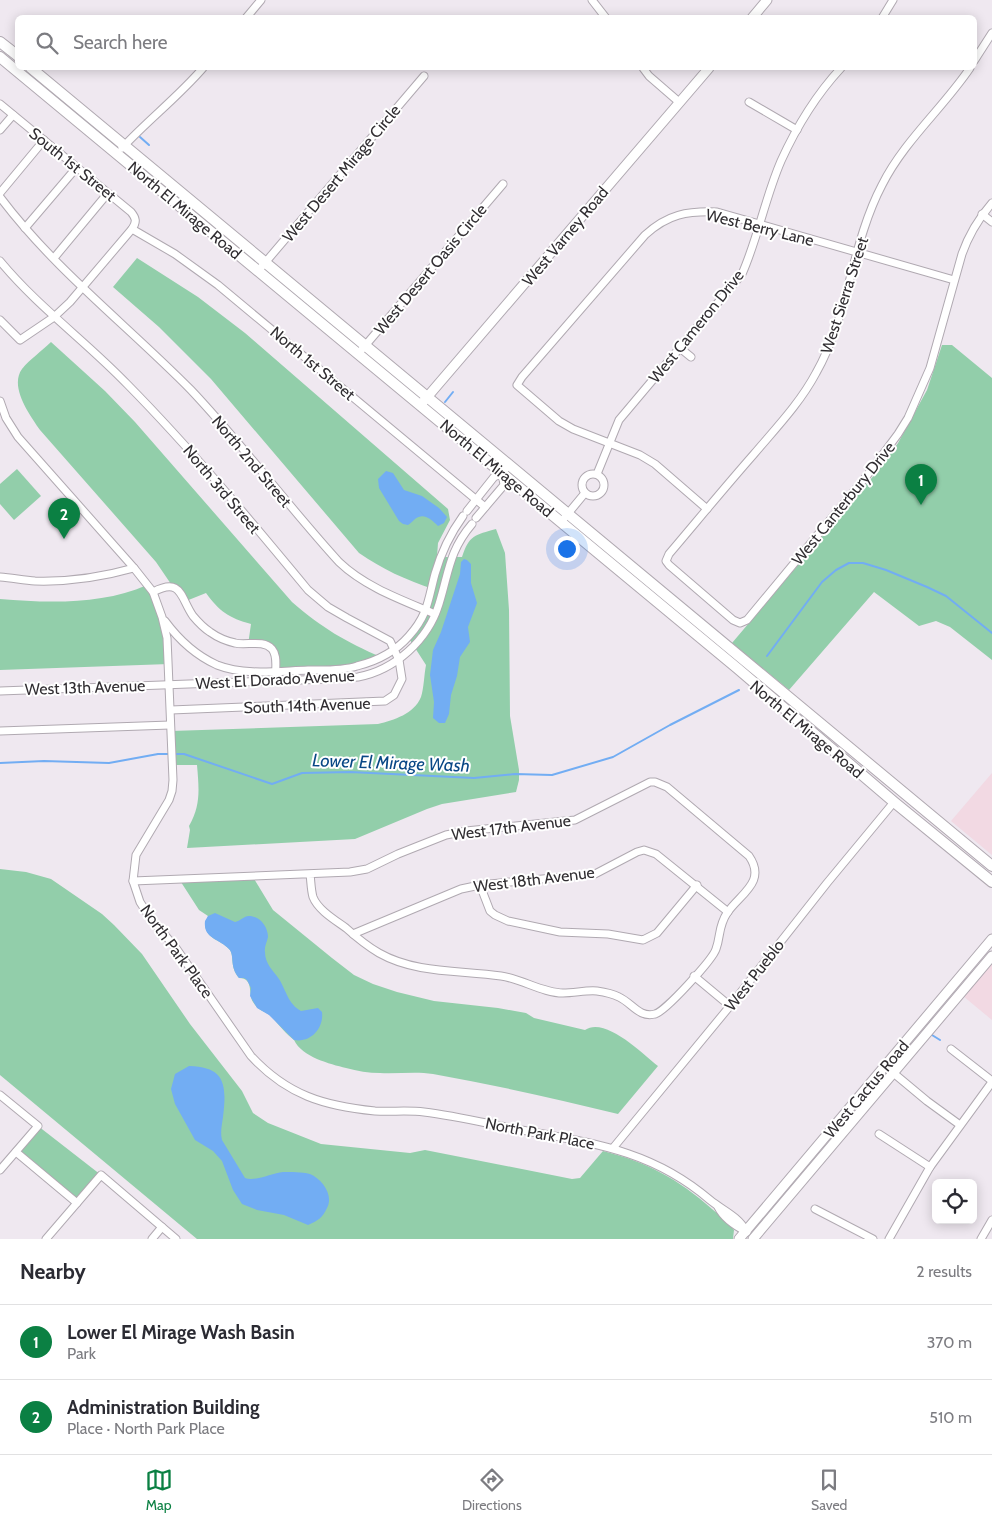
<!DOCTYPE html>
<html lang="en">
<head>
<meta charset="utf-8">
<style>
  body { margin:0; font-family:Cabin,sans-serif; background:#f7f7f7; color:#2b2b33 }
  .controls { position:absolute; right:15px; bottom:15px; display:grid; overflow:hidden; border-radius:8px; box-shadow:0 2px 12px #0003 }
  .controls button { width:45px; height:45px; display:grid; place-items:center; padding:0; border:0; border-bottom:1px solid #e1e1e2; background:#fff; color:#2b2b33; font:25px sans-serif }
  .you { position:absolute; left:566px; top:548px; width:18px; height:18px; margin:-12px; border:4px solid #fff; border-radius:50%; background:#1a73e8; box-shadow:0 0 0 8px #1a73e833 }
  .badge { display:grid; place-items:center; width:32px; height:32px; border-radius:50%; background:#0b8043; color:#fff; font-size:16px; font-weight:700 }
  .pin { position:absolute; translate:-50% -41px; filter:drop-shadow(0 1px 2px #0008) }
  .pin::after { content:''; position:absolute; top:26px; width:18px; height:15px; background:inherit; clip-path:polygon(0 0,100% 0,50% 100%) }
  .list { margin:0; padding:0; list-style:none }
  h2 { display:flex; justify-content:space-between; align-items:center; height:65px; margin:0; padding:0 20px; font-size:21px }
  h2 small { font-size:16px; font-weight:400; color:#7c7c81 }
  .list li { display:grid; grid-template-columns:32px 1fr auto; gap:15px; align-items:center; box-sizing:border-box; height:75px; padding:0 20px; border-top:1px solid #e1e1e2 }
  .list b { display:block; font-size:19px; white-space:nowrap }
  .list p { margin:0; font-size:16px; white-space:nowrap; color:#7c7c81 }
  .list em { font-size:16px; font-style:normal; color:#7c7c81 }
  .icon { flex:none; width:28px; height:28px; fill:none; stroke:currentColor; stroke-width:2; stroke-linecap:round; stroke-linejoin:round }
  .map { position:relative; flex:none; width:992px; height:1239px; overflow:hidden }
  .search { position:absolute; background:#fff; box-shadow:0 2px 12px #0003; left:15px; right:15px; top:15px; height:55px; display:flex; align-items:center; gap:12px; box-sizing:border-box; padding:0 18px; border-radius:8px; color:#7c7c81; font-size:19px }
  .sheet { height:215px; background:#fff }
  nav { display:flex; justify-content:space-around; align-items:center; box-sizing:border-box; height:70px; border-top:1px solid #e1e1e2; background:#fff; font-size:14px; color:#7c7c81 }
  nav a { display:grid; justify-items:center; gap:2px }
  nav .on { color:#0b8043 }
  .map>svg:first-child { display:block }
</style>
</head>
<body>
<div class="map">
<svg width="992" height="1239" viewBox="0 0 992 1239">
  <rect width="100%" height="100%" fill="#efe8f0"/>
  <g fill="#f2d9e3">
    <path d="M992,773V855L951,821Z"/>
    <path d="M992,962V1020L963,996Z"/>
  </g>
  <g fill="#92ceaa">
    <path d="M137,258L198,297L245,333L448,509L450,520L438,543L437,557H462C469,535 475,535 496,529L505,553L509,610L510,716L519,770V780L516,792L442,804L427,809L355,839L187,848L190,830L189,826C201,805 199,789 197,765H173L171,731L378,724C394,720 414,714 421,697C424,688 424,675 426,665L408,637L416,627L433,589C406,580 382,569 359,553L211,379L159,327L113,287Z"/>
    <path d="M51,342L105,391L135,422L292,602C322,628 346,642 381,657L356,667L275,671L270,648L248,645L251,624C229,618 219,611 206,593L186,601L173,587L156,562L40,430C30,415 9,387 22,369C30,359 42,351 51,342Z"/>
    <path d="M942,345H952L992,378V660L950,627L936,621L919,626L874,592L789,690L732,643L881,467L898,443L927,390Z"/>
    <path d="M17,469L41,496L14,520L0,504V484Z"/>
    <path d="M147,585L162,617L169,664L0,670V599C48,603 102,605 147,585Z"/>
    <path d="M0,869L26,872L51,879L102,914L114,925L142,954L190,1024L242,1091L253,1113L268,1123L321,1144L410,1153L425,1150L572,1179L580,1178L603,1151C647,1162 678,1179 712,1209C720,1216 728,1222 734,1230L733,1239H197L0,1075Z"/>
    <path d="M253,877L273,910L332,958L354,975L373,984L397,992L434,1001L498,1008L526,1013L534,1018L585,1030C605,1016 643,1054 658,1066L618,1114C557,1099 495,1085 433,1074C416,1071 398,1074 380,1073C369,1073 357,1071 346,1068C330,1064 302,1057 294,1040C286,1034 279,1025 272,1017C265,1010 260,1013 253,1002C248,994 254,978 239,978C229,966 235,955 229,949C220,939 207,940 205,925L208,916L199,910L179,879Z"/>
    <path d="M38,1126L101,1175L77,1203L16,1152Z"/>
  </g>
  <g fill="#72adf3">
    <path d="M386,471L393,473L404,490L422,496L439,508L447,517L444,523L438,526C432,520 424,512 415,519C413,521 411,523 408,525L403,524L399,521L379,488L378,479Z"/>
    <path d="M464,559L467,560L471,564V583L477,603L468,627L470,642L460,657L457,676L451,695L449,714L445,723H439L433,718L434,702L430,675L433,650L441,632L460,574L461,562Z"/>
    <path d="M215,913L235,922C240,921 244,916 249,916C260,916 268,927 268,937C267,942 264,947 265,952C265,964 273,970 279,979C286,990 288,1004 301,1011L318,1008L322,1012C324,1028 311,1043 294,1040L269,1015L257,1008L250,996L251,988L247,980L244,978H239C229,966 235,955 229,949C219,938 203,939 205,921L208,916Z"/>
    <path d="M189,1066C225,1067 227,1084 223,1117C222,1125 220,1132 222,1140L245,1178C255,1182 272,1173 283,1172C291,1172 302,1172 310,1174C322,1179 334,1195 327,1208C322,1218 319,1220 308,1225L284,1215L257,1210L242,1204L233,1190L222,1161L213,1151L195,1140L175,1104L171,1089L175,1074Z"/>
  </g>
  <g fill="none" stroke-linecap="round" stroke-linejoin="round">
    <g stroke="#72adf3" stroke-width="2">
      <path d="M140,137L149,145"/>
      <path d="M445,402L453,392"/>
      <path d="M767,656L822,582L836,570L849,563H863L886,570L927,587L946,596L992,633"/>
      <path d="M174,754H184L272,784L302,773L350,772L474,778L515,774L552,775L613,757L670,725L739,690"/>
      <path d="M0,763L44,761L109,763L158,754H169"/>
      <path d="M932,1035L940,1040"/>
    </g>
    <g stroke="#b0a9b1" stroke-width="9">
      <g id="minor">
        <path d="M592,0L606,18"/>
        <path d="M246,18L261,0"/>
        <path d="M882,18L893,0"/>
        <path d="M974,61L992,33"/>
        <path d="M643,68L649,76L679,102"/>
        <path d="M970,68C943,108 904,141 882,185C851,244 849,315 816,373C800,403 776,428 754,454C725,487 697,521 669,554L666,561L669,565L733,620L740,623L747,620L869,473L898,434L908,418L930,368L962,254C969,234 979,218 992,203"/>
        <path d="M749,102L797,130"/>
        <path d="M0,104L131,212C136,218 137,222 132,229L70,302L54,317L20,340L0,320"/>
        <path d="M0,130L13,115"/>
        <path d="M122,148C148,120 178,97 203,68"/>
        <path d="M0,193L44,140"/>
        <path d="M0,197C54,269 128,326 191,390C243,445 288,506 339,562C365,587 402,600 435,614"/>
        <path d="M982,214L992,222"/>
        <path d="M25,228L77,167"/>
        <path d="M132,229L175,254L218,285L485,507"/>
        <path d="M54,258L108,193"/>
        <path d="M0,261C38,307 87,342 128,385C192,450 250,520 308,590L328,607L347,618L390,641L399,660L402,679L394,695L385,701L171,710"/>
        <path d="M258,271L424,76"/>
        <path d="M680,348L691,357"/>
        <path d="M358,354L503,184"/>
        <path d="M0,401L6,418L18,437L134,568L153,592L162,617L167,638L173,780L172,791L169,800L136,855L133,881L140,902L151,919L176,948L251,1056C287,1095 324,1106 375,1111C391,1112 408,1110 424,1112C457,1116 489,1124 521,1130C592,1143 652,1150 710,1200C722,1210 738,1216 746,1231"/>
        <path d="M597,474L619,420L742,274C758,238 765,198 781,161C796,128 816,95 841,68"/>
        <circle cx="593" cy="485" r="11"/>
        <path d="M707,509L655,464L640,455L573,429L559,421L517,385L522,377L645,235C668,214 687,211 717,212L954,280"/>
        <path d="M467,511L494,477L502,473L509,464"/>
        <path d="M476,518L504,485L502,473"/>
        <path d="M561,522L585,493"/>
        <path d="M0,577C12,578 23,580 35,581C68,582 102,577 134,568"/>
        <path d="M153,592C182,577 180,597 193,616C198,622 204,628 210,632C217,637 226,641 235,643C246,646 263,639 272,649C278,656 275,666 276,675"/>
        <path d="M165,621C179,640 195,655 217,665C245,676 278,671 308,670C323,670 342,671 357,666C377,661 395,652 409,636C428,615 428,600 435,574C441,553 450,534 463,516"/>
        <path d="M0,691L327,679C337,678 348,678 358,677C395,670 428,640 439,604C449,572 449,551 472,524"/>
        <path d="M0,731L170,725"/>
        <path d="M133,881L350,872L367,869L398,854L446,835L466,831L575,820L650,782H655L667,787L749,856C767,882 740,894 727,913C718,927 721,935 716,949C713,959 665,1012 655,1014C639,1018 632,1003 619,997C613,994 604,992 597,991C586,990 575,993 563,993C543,993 522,979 501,976C461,970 416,974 379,953C367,946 356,937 346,928C335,920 318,910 313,897C311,890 311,882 310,874"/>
        <path d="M480,885L490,911L495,915L508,921L560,932L608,934L643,940L657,933L697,885"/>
        <path d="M353,934L461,889L480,885L595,874L637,852L644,850L656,854L728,912"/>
        <path d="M694,976L730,1006"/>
        <path d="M951,1049L992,1081"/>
        <path d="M885,1066L927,1101L960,1125"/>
        <path d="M0,1095L38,1126L0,1170"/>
        <path d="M879,1134L930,1167"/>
        <path d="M613,1148L730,1006L827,883L894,802"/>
        <path d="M16,1152L77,1203"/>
        <path d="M718,1207C724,1219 735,1226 747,1232"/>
        <path d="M815,1209L873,1239"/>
        <path d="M46,1239L101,1175L176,1239"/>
        <path d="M152,1239L162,1227"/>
        <path d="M889,1239L930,1167L992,1082"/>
        <path d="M981,1239L992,1220"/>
      </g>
    </g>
    <g stroke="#b0a9b1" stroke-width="11">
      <g id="tertiary">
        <path d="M752,18L767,0"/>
        <path d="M423,402L709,68"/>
        <path d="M739,1239L992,939"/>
        <path d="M753,1239L992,956"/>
      </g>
    </g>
    <g stroke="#b0a9b1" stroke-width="12">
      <g id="secondary">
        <path d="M0,42L18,56"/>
        <path d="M0,57L737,668L894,802L992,882"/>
        <path d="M31,68L992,866"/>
      </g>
    </g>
    <use href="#minor" stroke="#fff" stroke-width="7"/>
    <use href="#tertiary" stroke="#fff" stroke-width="9"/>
    <use href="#secondary" stroke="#fff" stroke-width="10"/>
  </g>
  <g text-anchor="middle" stroke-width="4" stroke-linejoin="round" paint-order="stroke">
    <g font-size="16" fill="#312e32" stroke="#fff">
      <text transform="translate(73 164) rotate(39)" y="6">South 1st Street</text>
      <text transform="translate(341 173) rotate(-50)" y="6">West Desert Mirage Circle</text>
      <text transform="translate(185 210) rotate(40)" y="6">North El Mirage Road</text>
      <text transform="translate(760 227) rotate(14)" y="6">West Berry Lane</text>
      <text transform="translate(565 236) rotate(-50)" y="6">West Varney Road</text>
      <text transform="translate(430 269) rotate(-50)" y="6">West Desert Oasis Circle</text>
      <text transform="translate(844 295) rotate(-72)" y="6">West Sierra Street</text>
      <text transform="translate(696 326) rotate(-51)" y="6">West Cameron Drive</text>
      <text transform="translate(313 363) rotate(40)" y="6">North 1st Street</text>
      <text transform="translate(252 461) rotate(50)" y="6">North 2nd Street</text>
      <text transform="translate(497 468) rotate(40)" y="6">North El Mirage Road</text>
      <text transform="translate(222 489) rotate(50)" y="6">North 3rd Street</text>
      <text transform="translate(843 503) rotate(-51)" y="6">West Canterbury Drive</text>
      <text transform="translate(275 679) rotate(-3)" y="6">West El Dorado Avenue</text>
      <text transform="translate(85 687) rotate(-2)" y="6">West 13th Avenue</text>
      <text transform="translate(307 705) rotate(-2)" y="6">South 14th Avenue</text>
      <text transform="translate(807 729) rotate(40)" y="6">North El Mirage Road</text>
      <text transform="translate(511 827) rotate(-7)" y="6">West 17th Avenue</text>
      <text transform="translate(534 879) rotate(-7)" y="6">West 18th Avenue</text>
      <text transform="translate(177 951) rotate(54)" y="6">North Park Place</text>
      <text transform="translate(754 975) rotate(-52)" y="6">West Pueblo</text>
      <text transform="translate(866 1089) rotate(-50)" y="6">West Cactus Road</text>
      <text transform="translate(540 1133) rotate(11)" y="6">North Park Place</text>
    </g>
    <g font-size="18" font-style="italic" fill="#084785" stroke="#fff">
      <text transform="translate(391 763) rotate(2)" y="6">Lower El Mirage Wash</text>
    </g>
  </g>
</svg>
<div class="controls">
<button><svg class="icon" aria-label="locate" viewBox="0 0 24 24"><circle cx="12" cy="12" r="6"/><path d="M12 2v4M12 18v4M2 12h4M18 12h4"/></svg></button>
</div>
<div class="you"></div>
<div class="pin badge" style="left:921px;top:505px">1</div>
<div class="pin badge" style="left:64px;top:539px">2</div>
<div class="search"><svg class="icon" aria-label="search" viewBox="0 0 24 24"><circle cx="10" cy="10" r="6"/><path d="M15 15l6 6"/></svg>Search here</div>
</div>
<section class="sheet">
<h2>Nearby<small>2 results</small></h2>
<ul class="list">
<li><span class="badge">1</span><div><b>Lower El Mirage Wash Basin</b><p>Park</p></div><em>370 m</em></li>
<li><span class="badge">2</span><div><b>Administration Building</b><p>Place · North Park Place</p></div><em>510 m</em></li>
</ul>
</section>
<nav>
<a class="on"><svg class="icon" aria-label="map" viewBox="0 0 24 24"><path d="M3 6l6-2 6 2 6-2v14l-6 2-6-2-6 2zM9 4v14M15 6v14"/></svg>Map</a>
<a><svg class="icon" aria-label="directions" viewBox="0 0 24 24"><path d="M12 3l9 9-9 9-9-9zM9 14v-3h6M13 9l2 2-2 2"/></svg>Directions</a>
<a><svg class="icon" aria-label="saved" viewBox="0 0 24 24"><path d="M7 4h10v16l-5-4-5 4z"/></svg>Saved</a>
</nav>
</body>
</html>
